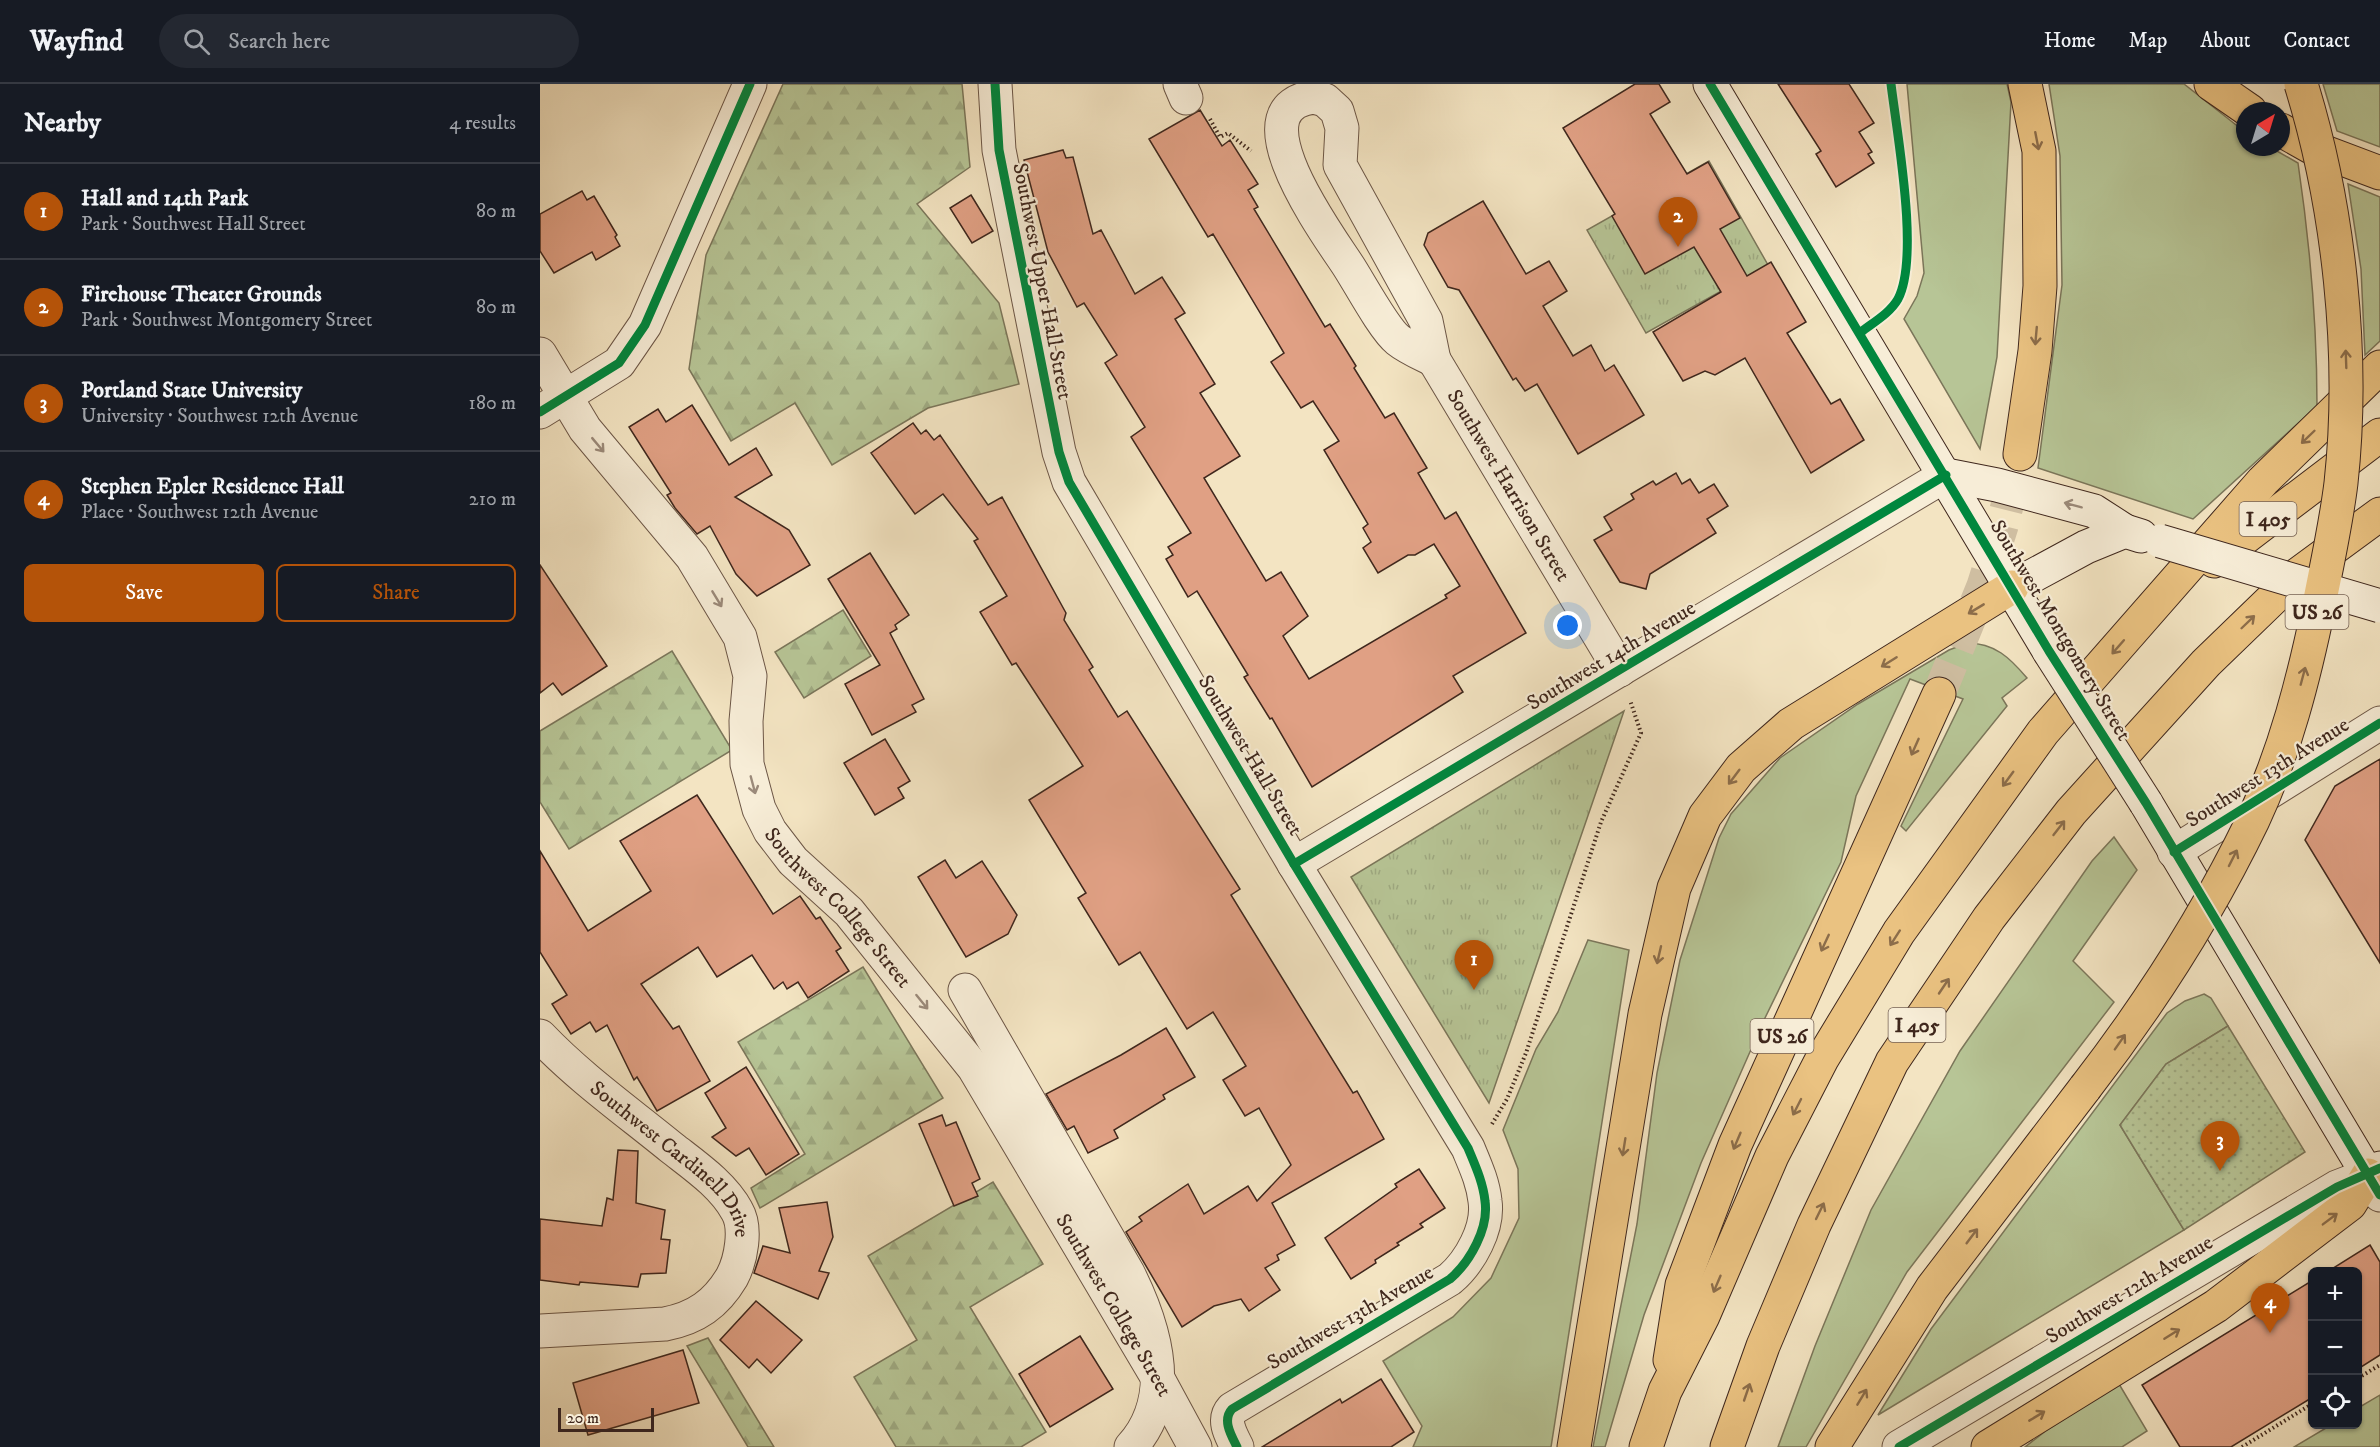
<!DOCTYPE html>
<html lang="en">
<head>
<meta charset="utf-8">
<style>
  body { margin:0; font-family:"IM FELL DW Pica",serif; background:#242831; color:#f1f3f6 }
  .controls { position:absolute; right:18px; bottom:18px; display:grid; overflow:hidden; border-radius:9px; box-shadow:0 2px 4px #0004 }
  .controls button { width:54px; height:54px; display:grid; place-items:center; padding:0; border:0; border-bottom:2px solid #363941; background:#171b24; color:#f1f3f6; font:30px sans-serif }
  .compass { position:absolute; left:1696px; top:18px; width:54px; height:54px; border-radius:50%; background:#171b24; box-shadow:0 2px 4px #0004; rotate:38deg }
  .scale { position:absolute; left:18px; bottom:15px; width:96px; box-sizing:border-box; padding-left:6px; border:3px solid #3f271d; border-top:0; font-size:16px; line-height:21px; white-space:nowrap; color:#3f271d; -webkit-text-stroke:4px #f7edd7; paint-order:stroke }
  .you { position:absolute; left:1028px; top:542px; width:21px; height:21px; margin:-15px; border:4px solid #fff; border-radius:50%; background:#1a73e8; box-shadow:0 0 0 9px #1a73e833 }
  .badge { display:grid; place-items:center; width:39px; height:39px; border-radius:50%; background:#b45309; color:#fff; font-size:20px; font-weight:700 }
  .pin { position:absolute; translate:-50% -50px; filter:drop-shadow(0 2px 3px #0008) }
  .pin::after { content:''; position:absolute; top:32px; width:21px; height:18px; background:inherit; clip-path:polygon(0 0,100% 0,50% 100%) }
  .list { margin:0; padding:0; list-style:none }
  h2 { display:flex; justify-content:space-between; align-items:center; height:78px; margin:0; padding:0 24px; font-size:26px }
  h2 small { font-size:20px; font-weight:400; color:#9ea1a6 }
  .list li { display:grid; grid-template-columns:39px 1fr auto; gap:18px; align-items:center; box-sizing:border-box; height:96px; padding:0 24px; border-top:2px solid #363941 }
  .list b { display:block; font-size:22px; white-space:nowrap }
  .list p { margin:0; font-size:20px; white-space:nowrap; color:#9ea1a6 }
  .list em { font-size:20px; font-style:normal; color:#9ea1a6 }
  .actions { display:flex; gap:12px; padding:18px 24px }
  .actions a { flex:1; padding:14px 0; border:2px solid #b45309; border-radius:9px; text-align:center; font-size:21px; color:#b45309 }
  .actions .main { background:#b45309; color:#fff }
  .icon { flex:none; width:33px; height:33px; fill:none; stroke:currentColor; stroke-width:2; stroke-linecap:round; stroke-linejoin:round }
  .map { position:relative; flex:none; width:1840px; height:1363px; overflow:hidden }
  header { display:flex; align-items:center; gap:36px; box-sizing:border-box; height:84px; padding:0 30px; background:#171b24; border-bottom:2px solid #363941 }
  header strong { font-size:28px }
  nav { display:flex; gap:33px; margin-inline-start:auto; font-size:21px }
  .search { width:420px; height:54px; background:#242831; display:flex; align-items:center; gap:15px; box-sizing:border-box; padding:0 21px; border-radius:33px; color:#9ea1a6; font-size:22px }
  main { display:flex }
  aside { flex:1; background:#171b24 }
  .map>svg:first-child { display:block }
</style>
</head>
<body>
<header>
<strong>Wayfind</strong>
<div class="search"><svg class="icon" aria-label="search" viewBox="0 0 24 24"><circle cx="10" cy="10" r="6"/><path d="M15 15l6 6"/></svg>Search here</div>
<nav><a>Home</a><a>Map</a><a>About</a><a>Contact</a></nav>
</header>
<main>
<aside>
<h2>Nearby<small>4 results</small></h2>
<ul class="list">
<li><span class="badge">1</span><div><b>Hall and 14th Park</b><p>Park · Southwest Hall Street</p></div><em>80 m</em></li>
<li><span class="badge">2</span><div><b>Firehouse Theater Grounds</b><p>Park · Southwest Montgomery Street</p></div><em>80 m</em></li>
<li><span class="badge">3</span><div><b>Portland State University</b><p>University · Southwest 12th Avenue</p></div><em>180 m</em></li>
<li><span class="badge">4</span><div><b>Stephen Epler Residence Hall</b><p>Place · Southwest 12th Avenue</p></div><em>210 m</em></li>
</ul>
<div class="actions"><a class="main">Save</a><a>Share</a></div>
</aside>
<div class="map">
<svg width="1840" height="1363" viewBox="0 0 1840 1363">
  <defs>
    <pattern id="forest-firs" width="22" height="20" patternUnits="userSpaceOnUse" patternTransform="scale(1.5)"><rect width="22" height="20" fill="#b7c596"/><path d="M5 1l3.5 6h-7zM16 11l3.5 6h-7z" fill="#9ea981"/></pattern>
    <pattern id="park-tufts" width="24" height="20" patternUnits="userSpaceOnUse" patternTransform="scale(1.5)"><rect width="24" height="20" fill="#b7c596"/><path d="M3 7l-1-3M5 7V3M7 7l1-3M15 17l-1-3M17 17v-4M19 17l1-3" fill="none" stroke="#9ea981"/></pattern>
    <pattern id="garden-dots" width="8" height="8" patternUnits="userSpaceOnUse" patternTransform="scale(1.5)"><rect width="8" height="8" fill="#b7c596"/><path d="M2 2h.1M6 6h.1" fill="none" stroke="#9ea981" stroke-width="1.8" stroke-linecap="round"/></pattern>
  </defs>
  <rect width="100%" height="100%" fill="#f3e4c2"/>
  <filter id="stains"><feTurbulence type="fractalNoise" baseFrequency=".00333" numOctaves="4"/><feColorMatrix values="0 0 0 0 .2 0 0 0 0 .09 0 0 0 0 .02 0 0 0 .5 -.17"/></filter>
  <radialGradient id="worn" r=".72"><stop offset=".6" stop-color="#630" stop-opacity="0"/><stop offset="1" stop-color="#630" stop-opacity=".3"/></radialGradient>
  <g fill="#b7c596" stroke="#7b765a" stroke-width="1.5">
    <path d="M1367,0H1467L1471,18L1457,273L1440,365L1364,235L1377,212L1384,189Z"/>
    <path d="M1509,0H1644L1705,48V63H1730L1758,79C1770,160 1777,240 1777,322L1653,435L1498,384L1522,201L1520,72Z"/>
    <path d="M1783,0H1840V63L1797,47Z"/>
    <path d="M1808,100L1840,113V257L1825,271L1821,185Z"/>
    <path d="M1427,559C1455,559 1470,574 1487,594L1462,614L1467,622L1366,747L1361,742L1423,615L1370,595L1316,712L1301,778L1224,936L1161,1079L1104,1231L1065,1363H1053L1097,1140L1117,989L1140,876L1179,754L1191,730L1240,674L1318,620L1409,566Z"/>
    <path d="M1574,753L1597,786L1533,877L1574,918L1367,1188L1266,1363H1238L1275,1262L1331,1126L1420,967L1552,777Z"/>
    <path d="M1048,856L1089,866L1011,1363H873L882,1342L843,1277L913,1233L951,1194L979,1134L978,1085L963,1046L996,965L1018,928Z"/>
    <path d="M1664,910L1671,914L1688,942L1626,980L1580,1041L1644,1146L1338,1331L1391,1245L1627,929L1645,917Z"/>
    <path d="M1579,1300L1607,1347L1582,1363H1485L1507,1346Z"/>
    <path d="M1840,1311V1363H1754L1791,1341L1818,1340V1324Z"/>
  </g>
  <g fill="url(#forest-firs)" stroke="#7b765a" stroke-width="1.5">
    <path d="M243,0H422L430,83L377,120L459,219L479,300L388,324L292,381L255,319L191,357L149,285L166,171Z"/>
    <path d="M303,526L331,572L264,614L235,568Z"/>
    <path d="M132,567L192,666L29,765L0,718V647Z"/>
    <path d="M323,883L403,1014L220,1124L211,1104L265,1070L198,958Z"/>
    <path d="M453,1098L503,1180L430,1223L506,1348L481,1363H356L314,1293L377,1256L328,1172Z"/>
    <path d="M168,1254L234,1363H208L147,1262Z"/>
  </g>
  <g fill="url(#park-tufts)" stroke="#7b765a" stroke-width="1.5">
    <path d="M1169,77L1228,181L1106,249L1047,146Z"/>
    <path d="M1084,627L949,1019L811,793Z"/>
  </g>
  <path fill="url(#garden-dots)" stroke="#7b765a" stroke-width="1.5" d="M1688,942L1765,1068L1644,1146L1580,1041L1626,980Z"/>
  <g fill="#e0a084" stroke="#3f271d" stroke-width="1.5">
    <path d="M1095,0H1119L1130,18L1110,30L1147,90L1168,78L1200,134L1180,145L1207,192L1231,178L1266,238L1247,249L1291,320L1300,315L1324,356L1271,389L1205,274L1175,291L1165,287L1143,297L1113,248L1181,208L1154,163L1105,190L1072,132L1075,130L1023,44Z"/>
    <path d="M1238,0H1309L1334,39L1319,48L1332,68L1328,70L1334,79L1296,103L1276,70L1281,67Z"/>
    <path d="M660,26L682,62L690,56L718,100L708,106L718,123L714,125L785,243L790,240L816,282L814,284L845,334L854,329L887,384L878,389L905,435L916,428L986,549L913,592L923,608L772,703L732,634L730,635L704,593L708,591L657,507L648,513L626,475L633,471L628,463L651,449L591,353L605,343L565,279L577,271L544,219L537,223L508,168L484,76L523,66L526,74L533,73L553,150L561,146L595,210L622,193L645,229L635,235L675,300L660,309L700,372L664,394L726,497L741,488L768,532L743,552L769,595L907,514L905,511L920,502L894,460L875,471H868L838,489L823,464L831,458L823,444L828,440L784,366L799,357L773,317L761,324L731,278L744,269L673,150L668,153L609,55Z"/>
    <path d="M42,107L47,116L54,112L77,151L75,153L80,162L56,176L52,168L14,189L0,167V130Z"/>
    <path d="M431,111L453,147L432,159L410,124Z"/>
    <path d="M943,117L986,190L1009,177L1027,207L1003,222L1033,272L1051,261L1065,287L1074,281L1104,331L1038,370L997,300L985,307L976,294L973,296L919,206L908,203L884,161L888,149Z"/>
    <path d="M152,321L189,381L216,364L232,391L195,413L249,446L270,481L217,512L196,490L170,442L157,450L135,424L127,411L131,409L89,343L118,325L126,338Z"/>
    <path d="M373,339L381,350L386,346L394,356L400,351L448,421L462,413L526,529L524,536L553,583L549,586L578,633L587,627L700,805L691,811L813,1009L817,1007L844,1055L732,1119L755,1161L737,1171L739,1176L725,1184L740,1206L709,1227L701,1215L674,1222L642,1243L586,1148L602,1137L599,1133L648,1100L664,1130L708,1102L717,1117L751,1081L719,1024L705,1032L683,996L706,982L673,928L647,945L600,868L579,881L538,814L546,809L489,716L543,682L476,579L472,581L440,528L467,512L434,457L438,455L403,410L375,430L331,369Z"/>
    <path d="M1136,389L1142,400L1150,395L1159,409L1174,400L1188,422L1167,435L1176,449L1110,490L1106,505L1080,498L1054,456L1072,446L1064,433L1094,415L1091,410L1113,397L1116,401Z"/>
    <path d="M330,469L369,531L355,541L357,545L350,549L384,615L372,621L376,628L332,651L305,600L340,581L288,495Z"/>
    <path d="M0,481L67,582L22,611L13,599L0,609Z"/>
    <path d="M345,655L370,697L358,704L364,714L335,731L304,679Z"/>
    <path d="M1840,675V879L1765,756L1795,702Z"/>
    <path d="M157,711L233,830L260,812L276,835L280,833L301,864L296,867L309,887L268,914L258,898L247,905L243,898L234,905L212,871L177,893L158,863L101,900L133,945L139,942L170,997L117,1027L97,993L94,996L67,941L56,948L50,938L31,950L12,920L27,911L0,868V767L48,847L111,807L80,757Z"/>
    <path d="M405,776L416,794L442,777L477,831L468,850L426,873L378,793Z"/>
    <path d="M626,944L655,993L623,1011L625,1015L574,1046L578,1054L548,1069L534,1042L527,1046L506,1010L581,971Z"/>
    <path d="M206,983L259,1070L226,1091L209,1064L196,1072L172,1053L186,1044L165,1009Z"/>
    <path d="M402,1031L406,1042L416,1038L440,1095L432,1099L438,1112L414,1122L379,1040Z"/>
    <path d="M78,1066L98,1067L96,1119L125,1126L121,1155L130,1156L126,1189L101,1190L98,1203L40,1198L39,1201L0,1196V1135L62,1142L67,1114L73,1116Z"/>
    <path d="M879,1085L905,1124L880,1140L883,1143L857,1159L859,1161L835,1176L836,1179L811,1195L785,1154L857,1103L855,1100Z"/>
    <path d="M287,1118L293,1153L279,1187L289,1189L278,1215L214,1189L223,1162L250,1169L239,1124Z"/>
    <path d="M1830,1161L1840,1178V1271L1818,1285V1188H1787Z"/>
    <path d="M1773,1196V1313L1691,1363H1640L1602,1301Z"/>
    <path d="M216,1217L262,1256L231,1289L217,1275L209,1284L180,1256Z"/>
    <path d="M540,1252L573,1305L510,1343L479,1290Z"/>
    <path d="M143,1266L159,1319L48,1351L33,1299Z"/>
    <path d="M841,1295L874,1348L851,1363H722L800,1315L802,1319Z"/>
  </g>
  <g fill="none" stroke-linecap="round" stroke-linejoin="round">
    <path stroke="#cfbea1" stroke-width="33" stroke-dasharray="33 16" stroke-linecap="butt" d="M1399,610L1443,502L1462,442L1480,370"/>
    <g stroke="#6c5646" stroke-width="35">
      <g id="street">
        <path d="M455,0L459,66L519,368L529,398L754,780L928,1064C935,1081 943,1098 945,1117C949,1144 930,1178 910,1195L692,1325C682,1336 691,1351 697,1363"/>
        <path d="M640,0L646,14"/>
        <path d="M774,13L785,16L797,27L802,44L800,81L886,237L894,276C882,270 868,264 858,256C844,245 820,200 809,183C789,152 692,22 774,13Z"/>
        <path id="s1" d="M0,270L45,345L152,473L200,553L210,592L206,637L207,680L219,725L230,747L253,777L309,828L434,984L616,1291L655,1363"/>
        <path id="s2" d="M894,276L1080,586"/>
        <path d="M0,328L79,279L105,241L210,0"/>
        <path d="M1634,768L1840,639"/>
        <path d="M754,780L1406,391"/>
        <path d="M425,906L588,1189C615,1243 637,1313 591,1363"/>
        <path id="s3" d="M0,952C40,994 88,1028 132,1064C155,1082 183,1101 197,1127C207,1144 201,1176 192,1193C176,1220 156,1234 125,1240L0,1247"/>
        <path d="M1359,1363L1797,1103L1828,1091L1840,1111"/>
      </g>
    </g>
    <g stroke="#3f271d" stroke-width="35">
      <g id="secondary">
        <path d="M1170,0L1509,567"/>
        <path d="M1406,391L1457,401L1554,427L1585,447"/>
        <path d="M1472,503L1546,463L1585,447L1601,452"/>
        <path d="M1606,719L1828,1091L1840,1084"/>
      </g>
    </g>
    <g stroke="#3f271d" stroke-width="35">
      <g id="highway">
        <path d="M1671,0L1710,27"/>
        <path d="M1741,46L1771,63L1840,89"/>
        <path d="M1480,370L1495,267L1500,202L1499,67L1485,0"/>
        <path d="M1674,477L1840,351"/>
        <path d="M1130,1276L1142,1201L1195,1061L1399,610"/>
        <path d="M1034,1363L1105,930L1134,804L1165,732L1201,684L1251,640L1472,503"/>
        <path d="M1106,1363L1125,1307L1163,1232L1232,1072L1282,975L1359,848L1503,648L1723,397L1840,283"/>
        <path d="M1187,1363L1223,1262L1274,1141L1352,978L1449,834L1531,728L1666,579L1757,491L1840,430"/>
        <path d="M1292,1363L1392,1204L1545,1004"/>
        <path d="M1448,1363L1676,1222L1810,1120L1828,1091"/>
      </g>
    </g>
    <g stroke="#3f271d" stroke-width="4" stroke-dasharray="1.5 3" stroke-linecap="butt">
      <path d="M670,35L680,53L688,49L711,67"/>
      <path d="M952,1040L967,1015L986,969L1061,738L1101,649L1090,616"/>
      <path d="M1818,1294L1840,1281"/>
      <path d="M1702,1363L1772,1320"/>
    </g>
    <use href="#street" stroke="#f7edd7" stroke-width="33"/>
    <use href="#secondary" stroke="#f7edd7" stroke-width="33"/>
    <use href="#highway" stroke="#eac281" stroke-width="33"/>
    <g stroke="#3f271d" stroke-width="35" stroke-linecap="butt">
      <g id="secondary-bridge">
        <path d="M1620,457L1840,522"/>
        <path d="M1509,567L1606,719"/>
      </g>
    </g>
    <g stroke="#3f271d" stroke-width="35" stroke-linecap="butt">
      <path id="highway-bridge" d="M1545,1004C1610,920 1667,831 1713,736C1745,668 1764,594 1779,521C1787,480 1796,440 1801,399C1815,271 1799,123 1761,0"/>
    </g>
    <use href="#secondary-bridge" stroke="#f7edd7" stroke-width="33"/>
    <use href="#highway-bridge" stroke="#eac281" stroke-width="33"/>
    <g stroke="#f7edd7" stroke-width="13">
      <g id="cycleway">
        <path d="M455,0L459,66L519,368L529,398L754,780L928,1064C935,1081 943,1098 945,1117C949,1144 930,1178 910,1195L692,1325C682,1336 691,1351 697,1363"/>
        <path d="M1170,0L1509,567L1606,719L1840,1111"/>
        <path d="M1321,248C1334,238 1350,229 1358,215C1380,173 1357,50 1351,0"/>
        <path d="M0,328L79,279L105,241L210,0"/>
        <path d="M1634,768L1840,639"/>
        <path d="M754,780L1406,391"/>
        <path d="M1359,1363L1797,1103L1840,1084"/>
      </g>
    </g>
    <use href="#cycleway" stroke="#00873e" stroke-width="9"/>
  </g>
  <defs><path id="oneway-shaft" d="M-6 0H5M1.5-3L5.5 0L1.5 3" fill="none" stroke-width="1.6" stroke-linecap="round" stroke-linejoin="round" transform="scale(1.5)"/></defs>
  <g stroke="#8c6d4a">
    <use href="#oneway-shaft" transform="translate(1497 57) rotate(79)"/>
    <use href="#oneway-shaft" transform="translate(1496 252) rotate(95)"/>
    <use href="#oneway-shaft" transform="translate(1806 275) rotate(-92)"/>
    <use href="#oneway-shaft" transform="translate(1768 353) rotate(136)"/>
    <use href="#oneway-shaft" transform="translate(1436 525) rotate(149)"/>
    <use href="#oneway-shaft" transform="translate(1708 538) rotate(-44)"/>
    <use href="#oneway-shaft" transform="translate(1578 563) rotate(131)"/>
    <use href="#oneway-shaft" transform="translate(1349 578) rotate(148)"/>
    <use href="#oneway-shaft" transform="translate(1763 592) rotate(-75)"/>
    <use href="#oneway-shaft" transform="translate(1375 663) rotate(114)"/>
    <use href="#oneway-shaft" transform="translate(1194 693) rotate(127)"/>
    <use href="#oneway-shaft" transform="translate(1468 695) rotate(126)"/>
    <use href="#oneway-shaft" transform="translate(1519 744) rotate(-52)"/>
    <use href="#oneway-shaft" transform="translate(1693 774) rotate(-63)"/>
    <use href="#oneway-shaft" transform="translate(1355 854) rotate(123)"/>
    <use href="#oneway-shaft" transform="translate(1285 859) rotate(115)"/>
    <use href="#oneway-shaft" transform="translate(1119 871) rotate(103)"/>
    <use href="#oneway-shaft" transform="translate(1404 902) rotate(-56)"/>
    <use href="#oneway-shaft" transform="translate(1580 958) rotate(-55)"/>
    <use href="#oneway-shaft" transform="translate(1257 1023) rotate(117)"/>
    <use href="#oneway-shaft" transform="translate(1197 1057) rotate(113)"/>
    <use href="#oneway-shaft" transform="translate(1084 1063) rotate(99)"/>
    <use href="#oneway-shaft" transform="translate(1280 1127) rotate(-64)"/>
    <use href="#oneway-shaft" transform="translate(1790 1135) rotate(-37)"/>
    <use href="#oneway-shaft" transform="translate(1432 1152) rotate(-53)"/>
    <use href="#oneway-shaft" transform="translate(1177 1200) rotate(113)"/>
    <use href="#oneway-shaft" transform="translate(1632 1250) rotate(-32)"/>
    <use href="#oneway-shaft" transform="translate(1207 1308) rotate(-71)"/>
    <use href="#oneway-shaft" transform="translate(1322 1313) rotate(-59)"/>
    <use href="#oneway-shaft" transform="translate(1497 1332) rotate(-31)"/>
  </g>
  <g stroke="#9b8a7a">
    <use href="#oneway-shaft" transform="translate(58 361) rotate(50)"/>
    <use href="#oneway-shaft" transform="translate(1533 421) rotate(-165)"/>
    <use href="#oneway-shaft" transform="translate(177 515) rotate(59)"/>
    <use href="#oneway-shaft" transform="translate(213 701) rotate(75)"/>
    <use href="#oneway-shaft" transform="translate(382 918) rotate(51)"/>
  </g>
  <g text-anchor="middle" stroke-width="4.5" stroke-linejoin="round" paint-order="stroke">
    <g fill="#f7edd7" stroke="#766255" stroke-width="1.5">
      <rect x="1699.5" y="418" width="57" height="34" rx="4.5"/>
      <rect x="1745.5" y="511" width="63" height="34" rx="4.5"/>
      <rect x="1348.5" y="924" width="57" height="34" rx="4.5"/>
      <rect x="1210.5" y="935" width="63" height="34" rx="4.5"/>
    </g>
    <g font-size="20" font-weight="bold" fill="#3f271d">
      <text x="1728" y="442">I 405</text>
      <text x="1777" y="535">US 26</text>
      <text x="1377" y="948">I 405</text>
      <text x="1242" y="959">US 26</text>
    </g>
    <g font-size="21" fill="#3f271d" stroke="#f7edd7">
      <text transform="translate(503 197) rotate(79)" y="7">Southwest Upper Hall Street</text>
      <text dy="7" stroke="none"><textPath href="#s2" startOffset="146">Southwest Harrison Street</textPath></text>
      <text transform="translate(1521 546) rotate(59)" y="7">Southwest Montgomery Street</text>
      <text transform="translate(1071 571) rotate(-31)" y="7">Southwest 14th Avenue</text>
      <text transform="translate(711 671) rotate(59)" y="7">Southwest Hall Street</text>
      <text transform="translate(1727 688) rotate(-32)" y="7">Southwest 13th Avenue</text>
      <text dy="7" stroke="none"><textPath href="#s1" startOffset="650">Southwest College Street</textPath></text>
      <text dy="7" stroke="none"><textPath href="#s3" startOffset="182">Southwest Cardinell Drive</textPath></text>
      <text transform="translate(1589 1205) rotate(-31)" y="7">Southwest 12th Avenue</text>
      <text dy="7" stroke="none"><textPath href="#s1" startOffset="1136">Southwest College Street</textPath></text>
      <text transform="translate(810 1233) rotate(-30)" y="7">Southwest 13th Avenue</text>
    </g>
  </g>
  <rect width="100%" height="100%" filter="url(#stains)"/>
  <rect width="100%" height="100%" fill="url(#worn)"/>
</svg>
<div class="controls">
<button>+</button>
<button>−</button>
<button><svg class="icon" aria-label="locate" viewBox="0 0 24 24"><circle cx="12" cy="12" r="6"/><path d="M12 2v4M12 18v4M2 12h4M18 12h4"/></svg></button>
</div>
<svg class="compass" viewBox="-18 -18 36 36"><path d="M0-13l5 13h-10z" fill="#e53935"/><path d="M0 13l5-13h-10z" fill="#9ea1a6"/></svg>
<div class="scale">20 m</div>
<div class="you"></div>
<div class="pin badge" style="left:934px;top:906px">1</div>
<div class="pin badge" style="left:1138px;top:163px">2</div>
<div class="pin badge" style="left:1680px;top:1087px">3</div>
<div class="pin badge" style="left:1730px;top:1249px">4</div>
</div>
</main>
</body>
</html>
